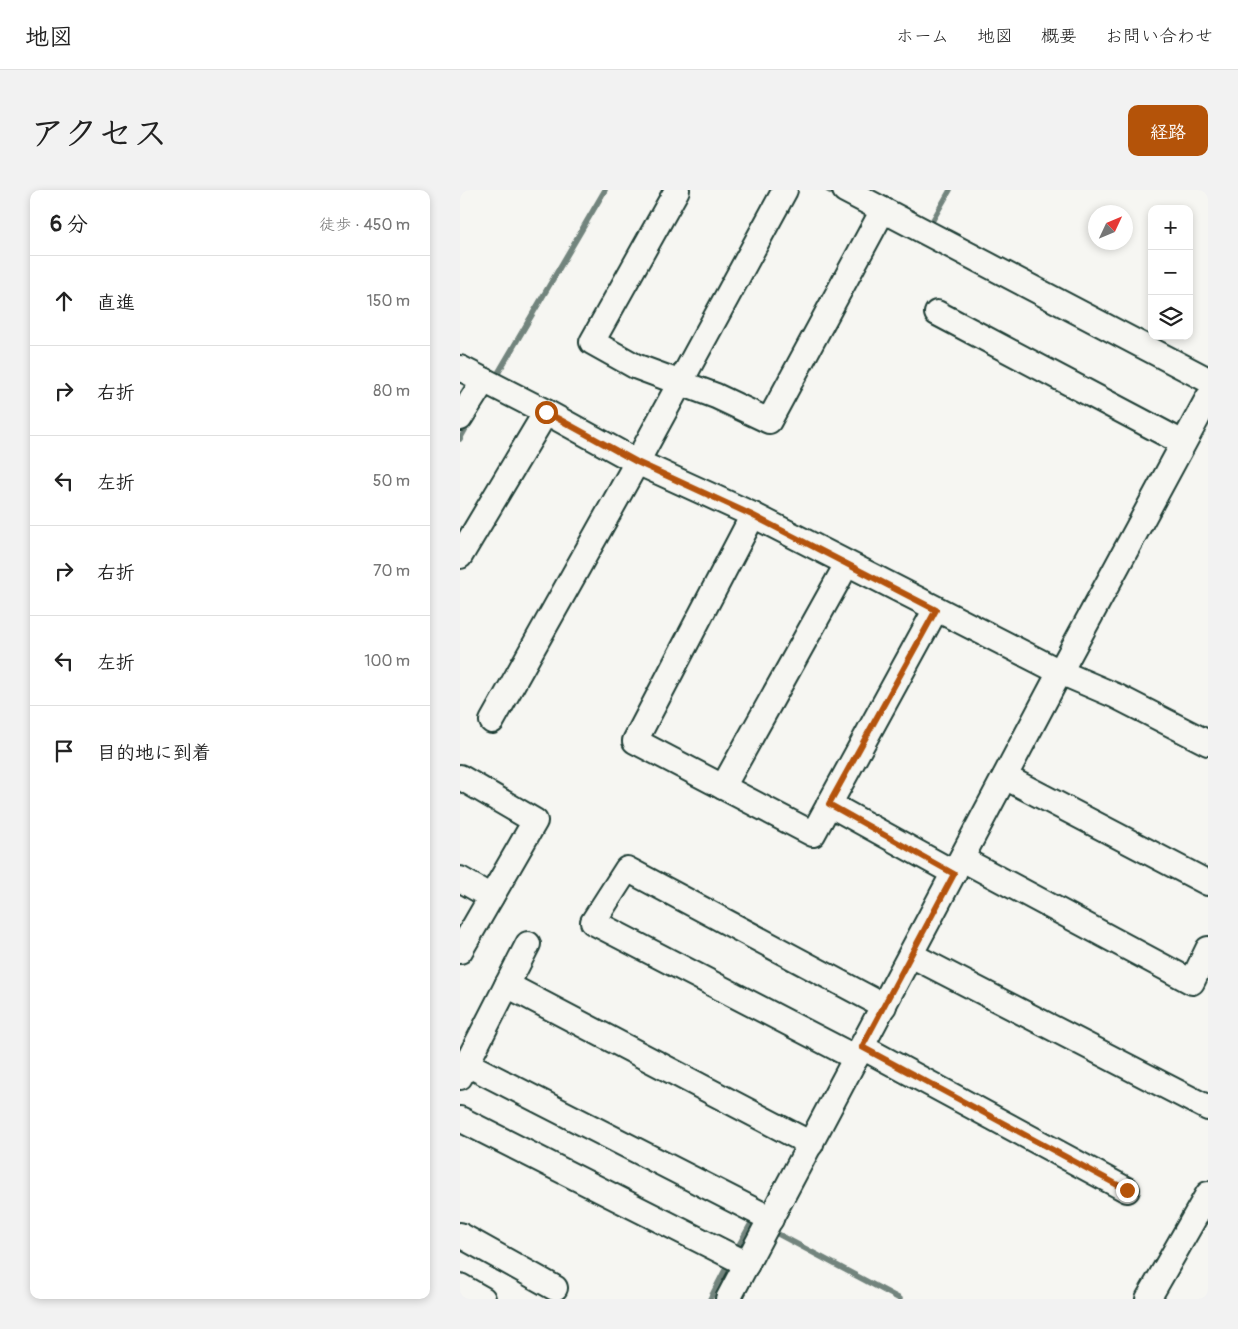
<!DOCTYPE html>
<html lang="ja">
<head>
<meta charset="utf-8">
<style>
  body { margin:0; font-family:Pangolin,"Klee One",sans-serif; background:#f2f2f2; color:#222 }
  .controls { position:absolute; right:15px; top:15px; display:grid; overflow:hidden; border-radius:10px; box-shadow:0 2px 8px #0003 }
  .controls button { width:45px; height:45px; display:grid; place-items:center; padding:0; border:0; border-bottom:1px solid #e0e0e0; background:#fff; color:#222; font:25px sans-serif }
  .compass { position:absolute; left:628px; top:15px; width:45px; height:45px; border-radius:50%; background:#fff; box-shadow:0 2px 8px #0003; rotate:46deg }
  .stop { position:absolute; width:15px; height:15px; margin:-11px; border:4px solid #b45309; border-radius:50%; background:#fff }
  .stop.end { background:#b45309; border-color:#fff; box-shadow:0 1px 5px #0008 }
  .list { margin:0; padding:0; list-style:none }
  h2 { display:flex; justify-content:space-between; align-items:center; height:65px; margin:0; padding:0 20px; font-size:21px }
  h2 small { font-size:16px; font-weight:400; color:#767676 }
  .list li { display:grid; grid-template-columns:32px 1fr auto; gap:15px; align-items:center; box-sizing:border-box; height:90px; padding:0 20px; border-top:1px solid #e0e0e0 }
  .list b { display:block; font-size:19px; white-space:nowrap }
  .list em { font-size:16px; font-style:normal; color:#767676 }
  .icon { flex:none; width:28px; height:28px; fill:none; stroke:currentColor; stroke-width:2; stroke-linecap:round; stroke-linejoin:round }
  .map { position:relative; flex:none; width:748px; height:1109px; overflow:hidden; border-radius:10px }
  header { display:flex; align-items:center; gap:30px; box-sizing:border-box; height:70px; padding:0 25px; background:#fff; border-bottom:1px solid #e0e0e0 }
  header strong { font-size:24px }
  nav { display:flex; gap:28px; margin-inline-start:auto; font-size:18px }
  .intro { display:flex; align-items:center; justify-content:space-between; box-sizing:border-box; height:120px; padding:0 30px }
  h1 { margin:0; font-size:35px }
  .button { padding:12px 22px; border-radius:10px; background:#b45309; color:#fff; font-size:18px; font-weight:700 }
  main { display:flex; gap:30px; padding:0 30px }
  aside { flex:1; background:#fff; border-radius:10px; box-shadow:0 2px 8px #0003 }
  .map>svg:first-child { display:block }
</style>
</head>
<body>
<header>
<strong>地図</strong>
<nav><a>ホーム</a><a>地図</a><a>概要</a><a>お問い合わせ</a></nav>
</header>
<div class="intro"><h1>アクセス</h1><a class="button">経路</a></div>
<main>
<aside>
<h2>6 分<small>徒歩 · 450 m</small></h2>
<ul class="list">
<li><svg class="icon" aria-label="ahead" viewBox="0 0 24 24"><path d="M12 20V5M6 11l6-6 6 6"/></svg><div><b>直進</b></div><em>150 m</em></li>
<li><svg class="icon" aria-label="right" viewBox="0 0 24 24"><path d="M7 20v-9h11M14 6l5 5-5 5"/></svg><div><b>右折</b></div><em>80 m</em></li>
<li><svg class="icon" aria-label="left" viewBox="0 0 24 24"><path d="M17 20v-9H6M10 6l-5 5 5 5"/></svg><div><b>左折</b></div><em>50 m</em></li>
<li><svg class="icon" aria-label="right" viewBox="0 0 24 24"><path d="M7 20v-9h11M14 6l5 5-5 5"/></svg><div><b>右折</b></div><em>70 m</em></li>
<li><svg class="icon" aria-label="left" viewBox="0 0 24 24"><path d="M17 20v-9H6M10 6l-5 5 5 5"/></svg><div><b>左折</b></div><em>100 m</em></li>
<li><svg class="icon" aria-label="arrive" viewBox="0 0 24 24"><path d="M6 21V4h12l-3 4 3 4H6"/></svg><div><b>目的地に到着</b></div></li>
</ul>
</aside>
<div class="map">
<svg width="748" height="1109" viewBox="0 0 748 1109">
  <rect width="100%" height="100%" fill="#f6f6f2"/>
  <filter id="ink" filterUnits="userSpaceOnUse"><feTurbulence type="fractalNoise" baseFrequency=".02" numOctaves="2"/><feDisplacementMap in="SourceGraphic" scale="10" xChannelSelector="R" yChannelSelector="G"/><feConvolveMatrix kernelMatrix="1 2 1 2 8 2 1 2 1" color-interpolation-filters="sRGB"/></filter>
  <g filter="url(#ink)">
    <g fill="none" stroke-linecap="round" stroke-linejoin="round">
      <g stroke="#72847d" stroke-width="5.5">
        <path d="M368,0L379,6"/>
        <path d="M470,35L490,0"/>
        <path d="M34,190L145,0"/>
        <path d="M0,249L9,233"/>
        <path d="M318,1044L440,1109"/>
        <path d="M275,1062L290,1035L294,1036"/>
        <path d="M250,1109L269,1072"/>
      </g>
      <g stroke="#1f3d34" stroke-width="28">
        <g id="minor">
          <path d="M217,0L132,152L175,176L256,206L309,231L423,20"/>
          <path d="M385,0L748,190"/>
          <path d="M477,123L723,253"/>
          <path d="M0,178L86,222L177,272L293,325L600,482L656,506L748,553"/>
          <path d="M0,228L24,190"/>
          <path d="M293,325L175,551L353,644L476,419"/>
          <path d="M0,366L86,222"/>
          <path d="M32,531L177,272L325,0"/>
          <path d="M0,587L75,631L0,761"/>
          <path d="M545,587L748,693"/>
          <path d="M263,597L387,374"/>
          <path d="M369,614L494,683"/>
          <path d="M502,669L732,792L748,759"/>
          <path d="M0,689L31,707"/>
          <path d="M451,765L748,918"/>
          <path d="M47,795L351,954"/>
          <path d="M402,857L667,1000"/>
          <path d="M396,868L133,732L167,679L424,816"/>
          <path d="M7,874L311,1029"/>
          <path d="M0,887L68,754"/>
          <path d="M0,929L287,1074"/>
          <path d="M0,1045L95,1098"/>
          <path d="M0,1096L23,1109"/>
          <path d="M268,1109L600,482L748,208"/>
          <path d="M688,1109L748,1004"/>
        </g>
      </g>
      <use href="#minor" stroke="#f6f6f2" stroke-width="24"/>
    </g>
  </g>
  <g fill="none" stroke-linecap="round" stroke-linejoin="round" filter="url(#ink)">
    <path stroke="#b45309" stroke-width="6" d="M86,222L177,272L292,325L476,420L369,614L494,684L402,857L667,1000"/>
  </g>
</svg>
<div class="controls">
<button>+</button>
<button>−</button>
<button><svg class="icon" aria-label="layers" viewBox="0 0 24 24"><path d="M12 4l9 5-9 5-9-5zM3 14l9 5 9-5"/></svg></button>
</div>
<svg class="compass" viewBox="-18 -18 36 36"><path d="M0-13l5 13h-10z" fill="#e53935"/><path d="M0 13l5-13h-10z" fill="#767676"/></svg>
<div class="stop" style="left:86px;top:222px"></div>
<div class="stop end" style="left:667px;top:1000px"></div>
</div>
</main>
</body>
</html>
